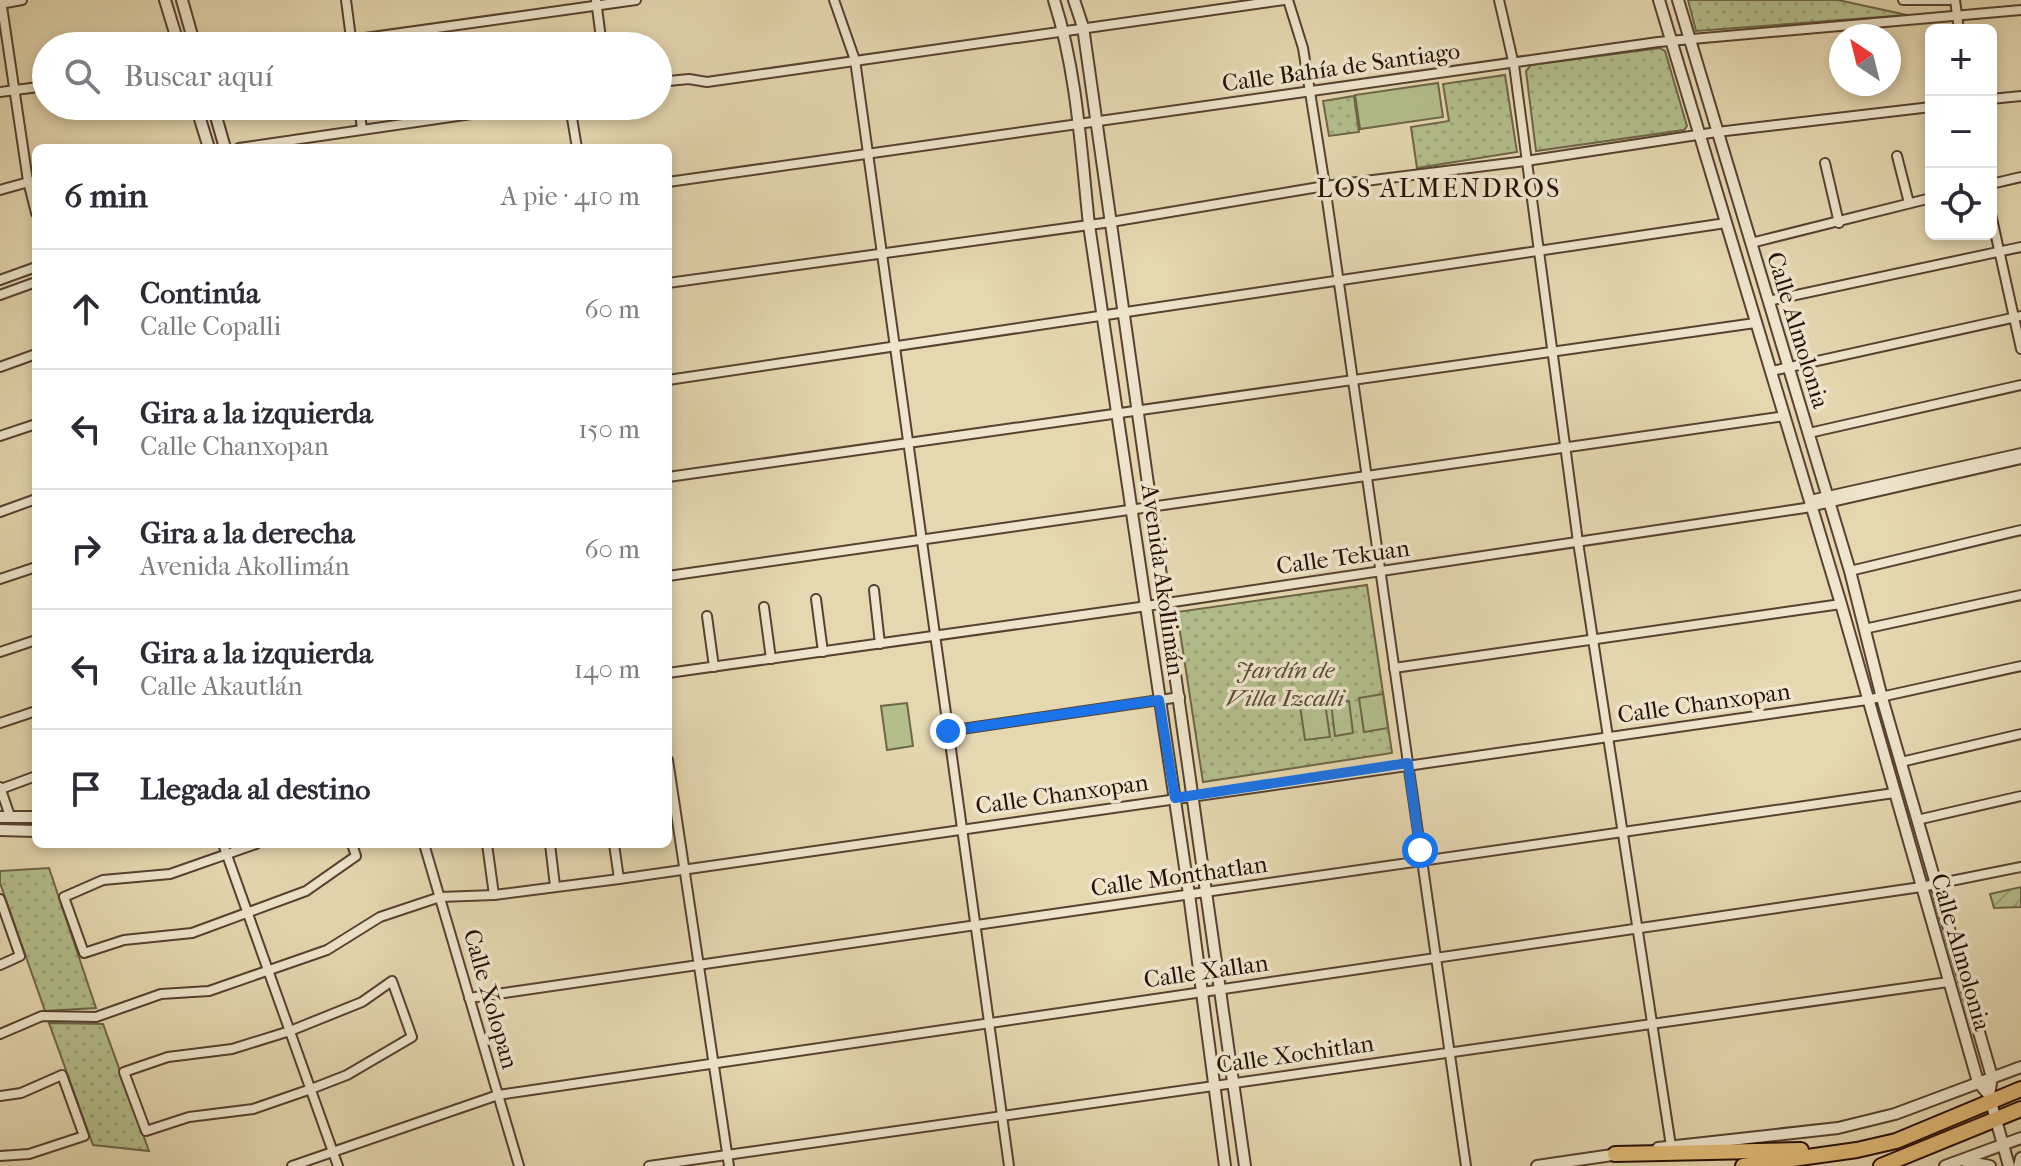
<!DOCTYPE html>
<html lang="es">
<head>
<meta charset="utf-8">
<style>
  body { margin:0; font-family:"IM FELL French Canon",serif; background:#f7f7f7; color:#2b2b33 }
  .controls { position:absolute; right:24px; top:24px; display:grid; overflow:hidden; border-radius:12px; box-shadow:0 4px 12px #0003 }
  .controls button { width:72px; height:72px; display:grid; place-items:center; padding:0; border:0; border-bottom:2px solid #e1e1e2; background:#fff; color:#2b2b33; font:40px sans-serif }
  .compass { position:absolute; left:1829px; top:24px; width:72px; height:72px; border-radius:50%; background:#fff; box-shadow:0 4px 12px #0003; rotate:325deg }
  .stop { position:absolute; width:24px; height:24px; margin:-18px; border:6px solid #1a73e8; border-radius:50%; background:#fff }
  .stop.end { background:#1a73e8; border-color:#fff; box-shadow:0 2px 8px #0008 }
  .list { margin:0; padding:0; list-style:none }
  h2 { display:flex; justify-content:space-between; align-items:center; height:104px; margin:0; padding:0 32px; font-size:34px }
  h2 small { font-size:26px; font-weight:400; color:#7c7c81 }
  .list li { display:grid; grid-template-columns:52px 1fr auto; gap:24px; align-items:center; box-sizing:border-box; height:120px; padding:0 32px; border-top:2px solid #e1e1e2 }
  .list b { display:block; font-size:30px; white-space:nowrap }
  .list p { margin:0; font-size:26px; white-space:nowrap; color:#7c7c81 }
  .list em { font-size:26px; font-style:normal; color:#7c7c81 }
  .icon { flex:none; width:44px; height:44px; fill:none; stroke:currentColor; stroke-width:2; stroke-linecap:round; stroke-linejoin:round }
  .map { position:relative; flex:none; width:2021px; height:1166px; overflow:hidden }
  .search { position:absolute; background:#fff; box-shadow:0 4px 12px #0003; left:32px; top:32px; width:640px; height:88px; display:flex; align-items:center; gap:20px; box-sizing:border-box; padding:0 28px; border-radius:44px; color:#7c7c81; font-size:30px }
  .panel { position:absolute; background:#fff; box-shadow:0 4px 12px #0003; left:32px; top:144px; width:640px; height:704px; border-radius:12px }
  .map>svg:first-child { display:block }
</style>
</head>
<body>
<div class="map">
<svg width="2021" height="1166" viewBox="0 0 2021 1166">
  <defs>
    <pattern id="park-dots" width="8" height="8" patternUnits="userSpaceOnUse" patternTransform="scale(2)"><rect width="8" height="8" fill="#b3be8c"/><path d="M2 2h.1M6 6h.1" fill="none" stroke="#9aa277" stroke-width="1.8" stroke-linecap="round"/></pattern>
    <pattern id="garden-furrows" width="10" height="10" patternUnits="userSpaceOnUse" patternTransform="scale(2)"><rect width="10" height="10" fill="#b3be8c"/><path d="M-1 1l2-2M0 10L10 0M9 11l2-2" fill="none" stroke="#9aa277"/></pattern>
  </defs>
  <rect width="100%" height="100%" fill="#e5d7b0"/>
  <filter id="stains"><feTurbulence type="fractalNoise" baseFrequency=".0025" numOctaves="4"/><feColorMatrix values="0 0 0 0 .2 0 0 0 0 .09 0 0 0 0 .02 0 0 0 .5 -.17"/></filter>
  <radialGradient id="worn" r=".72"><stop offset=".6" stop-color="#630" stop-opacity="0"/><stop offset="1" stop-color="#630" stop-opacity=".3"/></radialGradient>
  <g fill="url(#park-dots)" stroke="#6e6648" stroke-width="2">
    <path d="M1688,0H1838L1907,15L1696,31Z"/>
    <path d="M1660,48L1665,51L1687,126L1684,130L1536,151L1526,71L1531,65Z"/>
    <path d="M1505,75L1517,152L1417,168L1411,127L1449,121L1443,84Z"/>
    <path d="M1354,96L1359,132L1329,136L1323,101Z"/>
    <path d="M1367,585L1392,753L1203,782L1177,612Z"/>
    <path d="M49,868L96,1008L45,1011L0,883V871Z"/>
    <path d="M49,1023L103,1024L149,1151L93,1145Z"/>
  </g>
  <path fill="url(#garden-furrows)" stroke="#6e6648" stroke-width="2" d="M2021,887V907L1994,908L1990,894Z"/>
  <g fill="#b3be8c" stroke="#6e6648" stroke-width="2">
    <path d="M1438,83L1443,117L1360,129L1355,95Z"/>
    <path d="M1383,694L1388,728L1364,732L1359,698Z"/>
    <path d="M1324,696L1330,737L1305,740L1299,699Z"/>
    <path d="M1349,701L1353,733L1335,736L1331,703Z"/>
    <path d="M907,703L913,746L887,750L881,706Z"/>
  </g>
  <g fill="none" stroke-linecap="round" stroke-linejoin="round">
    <g stroke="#574130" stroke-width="12">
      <g id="minor">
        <path d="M1,0L28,181L36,213"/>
        <path d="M346,0L352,46"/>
        <path d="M596,0L602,46"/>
        <path d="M834,0L855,60L1009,1166"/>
        <path d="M1288,0L1303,48L1325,186L1466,1166"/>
        <path d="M1499,0L1514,65L1578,542L1671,1146"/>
        <path d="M1903,0H1949"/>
        <path d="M1955,0L1959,30"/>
        <path d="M0,4L22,0"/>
        <path d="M308,46L636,0"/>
        <path d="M658,82L689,79L707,82L1284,0"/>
        <path d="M0,92L46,86"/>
        <path d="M1991,99L2021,96"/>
        <path d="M359,106L362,129"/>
        <path d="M570,106L577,148"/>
        <path d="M239,148L526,106"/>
        <path d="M1897,156L1909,203"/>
        <path d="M1825,163L1839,223"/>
        <path d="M668,182L1658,42L2021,10"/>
        <path d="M1991,184L2021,177"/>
        <path d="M0,190L36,180"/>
        <path d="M1991,214L2021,349"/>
        <path d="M1751,243L1931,198"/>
        <path d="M0,280L36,267"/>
        <path d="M668,283L1111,222L1325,186L1526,161L1717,132L1931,107"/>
        <path d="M0,295L36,282"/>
        <path d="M1768,301L2021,247"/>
        <path d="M0,367L36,354"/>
        <path d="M1772,371L2021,316"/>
        <path d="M668,380L1726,223"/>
        <path d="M1809,433L2021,385"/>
        <path d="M0,436L36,424"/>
        <path d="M668,477L1755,323"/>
        <path d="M1810,500L2021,453"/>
        <path d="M0,512L36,499"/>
        <path d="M1850,571L2021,530"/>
        <path d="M668,576L1785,416"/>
        <path d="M0,579L36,567"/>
        <path d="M874,590L880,644"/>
        <path d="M816,599L823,652"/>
        <path d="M764,607L771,659"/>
        <path d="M707,616L714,667"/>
        <path d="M1864,629L2021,595"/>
        <path d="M0,652L36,640"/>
        <path d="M1394,668L1841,604"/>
        <path d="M668,673L1133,608L1805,508L2021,459"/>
        <path d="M0,723L36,711"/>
        <path d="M948,731L1180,697"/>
        <path d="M668,760L729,1166"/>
        <path d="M1901,762L2021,734"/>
        <path d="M0,787L10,816"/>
        <path d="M1,789L36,776"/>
        <path d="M1917,820L2021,796"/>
        <path d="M223,844L338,1166"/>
        <path d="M256,844L170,874L103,880L64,897L84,953L124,940L192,933L306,891L356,856L352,844"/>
        <path d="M424,844L519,1166"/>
        <path d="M487,844L494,895"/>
        <path d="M550,844L555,886"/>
        <path d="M614,844L619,879"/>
        <path d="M0,899L20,956L0,965"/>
        <path d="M392,981L412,1037L347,1075L311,1089L253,1109L189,1117L146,1131L124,1072L168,1057L232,1049L290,1031L362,1002Z"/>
        <path d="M469,998L1894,793"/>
        <path d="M0,1034L42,1016L96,1017L161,994L209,991L327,950L380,917L440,897L494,895L619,879L1867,700L2021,666"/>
        <path d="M0,1096L21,1093L62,1075L84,1136L29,1154L0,1156"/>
        <path d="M292,1166L498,1095L1921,887L2021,867"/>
        <path d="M649,1166L1948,982"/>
      </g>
    </g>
    <g stroke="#574130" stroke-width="14">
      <g id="tertiary">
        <path d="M165,0L179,46"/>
        <path d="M182,0L195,46"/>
        <path d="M1054,0C1077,72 1081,150 1089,225L1189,894L1225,1166"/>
        <path d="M1074,0L1083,27L1245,1166"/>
        <path d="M1659,0L1841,604L1978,1082L1989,1095"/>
        <path d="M1678,0L1850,571L1882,698L1992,1077L1989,1095L2009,1166"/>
        <path d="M196,106L209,148"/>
        <path d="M213,106L225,148"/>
        <path d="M0,817H36"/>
        <path d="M0,830L36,831"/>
        <path d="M1658,1148L1838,1128L1895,1114L2021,1067"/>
        <path d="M1965,1161L1990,1166"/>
        <path d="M1537,1166L1619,1154"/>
        <path d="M1945,1166L2021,1138"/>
        <path d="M2019,1166L2021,1158"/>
      </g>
    </g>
    <g stroke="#280f05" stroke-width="18">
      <g id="trunk">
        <path d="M1615,1154L1801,1150"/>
        <path d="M1743,1166L1857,1150L1896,1141L2021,1089"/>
        <path d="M1881,1166L2021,1109"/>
      </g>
    </g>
    <use href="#minor" stroke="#eee5cc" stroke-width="8"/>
    <use href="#tertiary" stroke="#eee5cc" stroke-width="10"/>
    <use href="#trunk" stroke="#e2bc78" stroke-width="14"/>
  </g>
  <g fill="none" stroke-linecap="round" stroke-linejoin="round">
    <path stroke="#1a73e8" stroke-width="10" d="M948,731L1159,700L1175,798L1408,763L1420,850"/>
  </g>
  <g text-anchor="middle" stroke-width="7" stroke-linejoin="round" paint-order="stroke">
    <g font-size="24" fill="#280f05" stroke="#eee5cc">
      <text transform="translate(1341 67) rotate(-8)" y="8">Calle Bahía de Santiago</text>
      <text transform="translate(1798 330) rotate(73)" y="8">Calle Almolonia</text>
      <text transform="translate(1343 557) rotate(-8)" y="8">Calle Tekuan</text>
      <text transform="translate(1163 580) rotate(82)" y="8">Avenida Akollimán</text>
      <text transform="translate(1704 703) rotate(-8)" y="8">Calle Chanxopan</text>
      <text transform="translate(1062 794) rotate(-8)" y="8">Calle Chanxopan</text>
      <text transform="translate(1179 876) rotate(-8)" y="8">Calle Monthatlan</text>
      <text transform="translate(1961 952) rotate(74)" y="8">Calle Almolonia</text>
      <text transform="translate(1206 971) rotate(-8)" y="8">Calle Xallan</text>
      <text transform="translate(491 999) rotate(74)" y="8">Calle Xolopan</text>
      <text transform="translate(1295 1054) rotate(-8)" y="8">Calle Xochitlan</text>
    </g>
    <g font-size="24" font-style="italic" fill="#594c34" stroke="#eee5cc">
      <text x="1285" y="678">Jardín de<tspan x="1285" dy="28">Villa Izcalli</tspan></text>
    </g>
    <g font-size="26" letter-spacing="2" fill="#280f05" stroke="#eee5cc">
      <text x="1439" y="197">LOS ALMENDROS</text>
    </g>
  </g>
  <rect width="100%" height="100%" filter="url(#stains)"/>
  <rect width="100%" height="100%" fill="url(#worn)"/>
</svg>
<div class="controls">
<button>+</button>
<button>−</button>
<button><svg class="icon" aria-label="locate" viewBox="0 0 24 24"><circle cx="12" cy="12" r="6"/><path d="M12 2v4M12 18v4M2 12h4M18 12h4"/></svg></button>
</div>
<svg class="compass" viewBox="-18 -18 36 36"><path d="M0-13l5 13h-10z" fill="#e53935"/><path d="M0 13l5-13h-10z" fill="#7c7c81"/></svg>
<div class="stop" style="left:1420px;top:850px"></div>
<div class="stop end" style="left:948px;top:731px"></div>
<div class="search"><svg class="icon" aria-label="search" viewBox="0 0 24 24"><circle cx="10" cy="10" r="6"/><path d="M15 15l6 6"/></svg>Buscar aquí</div>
<section class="panel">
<h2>6 min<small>A pie · 410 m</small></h2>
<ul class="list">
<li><svg class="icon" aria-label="ahead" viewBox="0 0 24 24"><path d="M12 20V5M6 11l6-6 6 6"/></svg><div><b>Continúa</b><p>Calle Copalli</p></div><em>60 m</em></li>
<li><svg class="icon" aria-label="left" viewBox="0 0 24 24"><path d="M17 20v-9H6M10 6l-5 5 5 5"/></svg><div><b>Gira a la izquierda</b><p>Calle Chanxopan</p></div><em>150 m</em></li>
<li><svg class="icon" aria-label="right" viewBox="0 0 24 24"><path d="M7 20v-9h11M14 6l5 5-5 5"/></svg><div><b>Gira a la derecha</b><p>Avenida Akollimán</p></div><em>60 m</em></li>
<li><svg class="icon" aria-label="left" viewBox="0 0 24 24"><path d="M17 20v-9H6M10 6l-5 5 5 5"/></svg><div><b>Gira a la izquierda</b><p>Calle Akautlán</p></div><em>140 m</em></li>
<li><svg class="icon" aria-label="arrive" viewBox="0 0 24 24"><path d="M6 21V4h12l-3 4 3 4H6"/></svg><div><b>Llegada al destino</b></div></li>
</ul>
</section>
</div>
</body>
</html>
